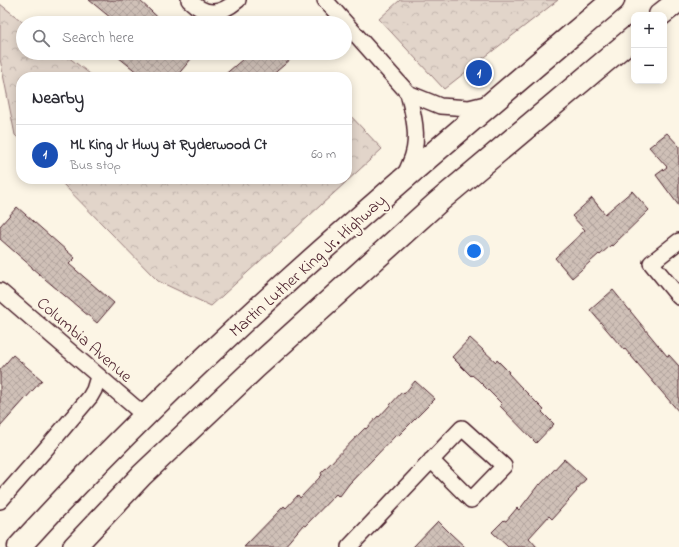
<!DOCTYPE html>
<html lang="en">
<head>
<meta charset="utf-8">
<style>
  body { margin:0; font-family:"Indie Flower",sans-serif; background:#f7f7f7; color:#2b2b33 }
  .controls { position:absolute; right:12px; top:12px; display:grid; overflow:hidden; border-radius:8px; box-shadow:0 2px 10px #0003 }
  .controls button { width:36px; height:36px; display:grid; place-items:center; padding:0; border:0; border-bottom:1px solid #e1e1e2; background:#fff; color:#2b2b33; font:20px sans-serif }
  .you { position:absolute; left:474px; top:251px; width:14px; height:14px; margin:-10px; border:3px solid #fff; border-radius:50%; background:#1a73e8; box-shadow:0 0 0 6px #1a73e833 }
  .badge { display:grid; place-items:center; width:26px; height:26px; border-radius:50%; background:#0f766e; color:#fff; font-size:13px; font-weight:700 }
  .pin { position:absolute; translate:-50% -50%; border:2px solid #fff; box-shadow:0 1px 4px #0006 }
  .list { margin:0; padding:0; list-style:none }
  h2 { display:flex; justify-content:space-between; align-items:center; height:52px; margin:0; padding:0 16px; font-size:17px }
  h2 small { font-size:13px; font-weight:400; color:#7c7c81 }
  .list li { display:grid; grid-template-columns:26px 1fr auto; gap:12px; align-items:center; box-sizing:border-box; height:60px; padding:0 16px; border-top:1px solid #e1e1e2 }
  .list b { display:block; font-size:15px; white-space:nowrap }
  .list p { margin:0; font-size:13px; white-space:nowrap; color:#7c7c81 }
  .list em { font-size:13px; font-style:normal; color:#7c7c81 }
  .icon { flex:none; width:22px; height:22px; fill:none; stroke:currentColor; stroke-width:2; stroke-linecap:round; stroke-linejoin:round }
  .map { position:relative; flex:none; width:679px; height:547px; overflow:hidden }
  .search { position:absolute; background:#fff; box-shadow:0 2px 10px #0003; left:16px; top:16px; width:336px; height:44px; display:flex; align-items:center; gap:10px; box-sizing:border-box; padding:0 14px; border-radius:22px; color:#7c7c81; font-size:15px }
  .panel { position:absolute; background:#fff; box-shadow:0 2px 10px #0003; left:16px; top:72px; width:336px; height:112px; border-radius:16px }
  .map>svg:first-child { display:block }
</style>
</head>
<body>
<div class="map">
<svg width="679" height="547" viewBox="0 0 679 547">
  <defs>
    <pattern id="forest-crowns" width="20" height="18" patternUnits="userSpaceOnUse"><rect width="20" height="18" fill="#e2d5ca"/><path d="M2 6a3 3 0 1 1 6 0M12 15a3 3 0 1 1 6 0" fill="none" stroke="#c3b6ae"/></pattern>
    <pattern id="building-cross-hatch" width="8" height="8" patternUnits="userSpaceOnUse"><rect width="8" height="8" fill="#cfc0b7"/><path d="M0 0l8 8M0 8l8-8" fill="none" stroke="#b3a59e"/></pattern>
  </defs>
  <rect width="100%" height="100%" fill="#fcf5e5"/>
  <filter id="ink" filterUnits="userSpaceOnUse"><feTurbulence type="fractalNoise" baseFrequency=".025" numOctaves="2"/><feDisplacementMap in="SourceGraphic" scale="8" xChannelSelector="R" yChannelSelector="G"/><feConvolveMatrix kernelMatrix="1 2 1 2 8 2 1 2 1" color-interpolation-filters="sRGB"/></filter>
  <g filter="url(#ink)">
    <g fill="url(#forest-crowns)" stroke="#967a7a">
      <path d="M400,0H558L444,89L379,19Z"/>
      <path d="M0,4L24,23H23V53H63L94,77H21V141L15,135L0,59Z"/>
      <path d="M347,112L382,149L211,306L158,281L58,179H347Z"/>
    </g>
    <g fill="url(#building-cross-hatch)" stroke="#4a1f2b">
      <path d="M89,0H139L164,23H117Z"/>
      <path d="M113,53H196L176,77H143Z"/>
      <path d="M250,53H298L270,77H222Z"/>
      <path d="M667,133L679,146V206L656,175L667,167L649,147Z"/>
      <path d="M632,191L649,210L612,246L611,245L600,255L599,254L572,278L555,258L585,230L572,216L592,198L605,214Z"/>
      <path d="M17,207L75,258L69,264L114,303L97,323L32,268V267L0,239V226Z"/>
      <path d="M613,290L667,356L669,355L679,366V412L625,349L624,350L590,310Z"/>
      <path d="M470,338L496,362L497,360L509,372L508,373L520,386L544,410L542,412L554,424L536,443L500,406L502,404L478,380L472,375L471,376L452,357Z"/>
      <path d="M13,355L42,380L0,427V370Z"/>
      <path d="M415,381L435,399L398,436L396,435L349,484L340,496L339,495L338,496L336,494L305,526L303,525L284,547H244L284,506L286,508L298,495L300,498L322,475L321,473L365,428L366,429L378,416L379,417L402,392L404,394Z"/>
      <path d="M564,459L586,479L576,490L577,491L552,519L549,516L529,538L537,547H508L492,532L504,520L506,521L517,508L519,510L539,484L540,485Z"/>
      <path d="M438,521L450,533L465,547H413Z"/>
    </g>
    <g fill="none" stroke-linecap="round" stroke-linejoin="round">
      <g stroke="#4a1f2b" stroke-width="18">
        <g id="street">
          <path d="M189,0C206,17 220,15 238,0"/>
          <path d="M325,0L408,93L440,106L469,108L489,103"/>
          <path d="M405,176C407,169 411,162 413,155C419,135 413,113 408,93"/>
          <path d="M679,241L651,263L679,297"/>
          <path d="M0,291L145,416"/>
          <path d="M0,501L44,451L90,397L94,390L98,377"/>
          <path d="M349,547L462,428L504,466L471,500L431,460"/>
        </g>
      </g>
      <g stroke="#4a1f2b" stroke-width="25">
        <g id="primary">
          <path d="M660,15L679,0"/>
          <path d="M19,547C200,347 408,174 613,0"/>
          <path d="M74,547L142,475L255,368L437,203L634,37"/>
        </g>
      </g>
      <use href="#street" stroke="#fcf5e5" stroke-width="15"/>
      <use href="#primary" stroke="#fcf5e5" stroke-width="22"/>
    </g>
  </g>
  <g text-anchor="middle" stroke-width="4" stroke-linejoin="round" paint-order="stroke">
    <g font-size="17" fill="#4a1f2b" stroke="#fcf5e5">
      <text transform="translate(307 265) rotate(-42)" y="6">Martin Luther King Jr. Highway</text>
      <text transform="translate(85 339) rotate(41)" y="6">Columbia Avenue</text>
    </g>
  </g>
</svg>
<div class="controls">
<button>+</button>
<button>−</button>
</div>
<div class="you"></div>
<div class="pin badge" style="left:479px;top:73px;background:#1a4fb4">1</div>
<div class="search"><svg class="icon" aria-label="search" viewBox="0 0 24 24"><circle cx="10" cy="10" r="6"/><path d="M15 15l6 6"/></svg>Search here</div>
<section class="panel">
<h2>Nearby<small></small></h2>
<ul class="list">
<li><span class="badge" style="background:#1a4fb4">1</span><div><b>ML King Jr Hwy at Ryderwood Ct</b><p>Bus stop</p></div><em>60 m</em></li>
</ul>
</section>
</div>
</body>
</html>
